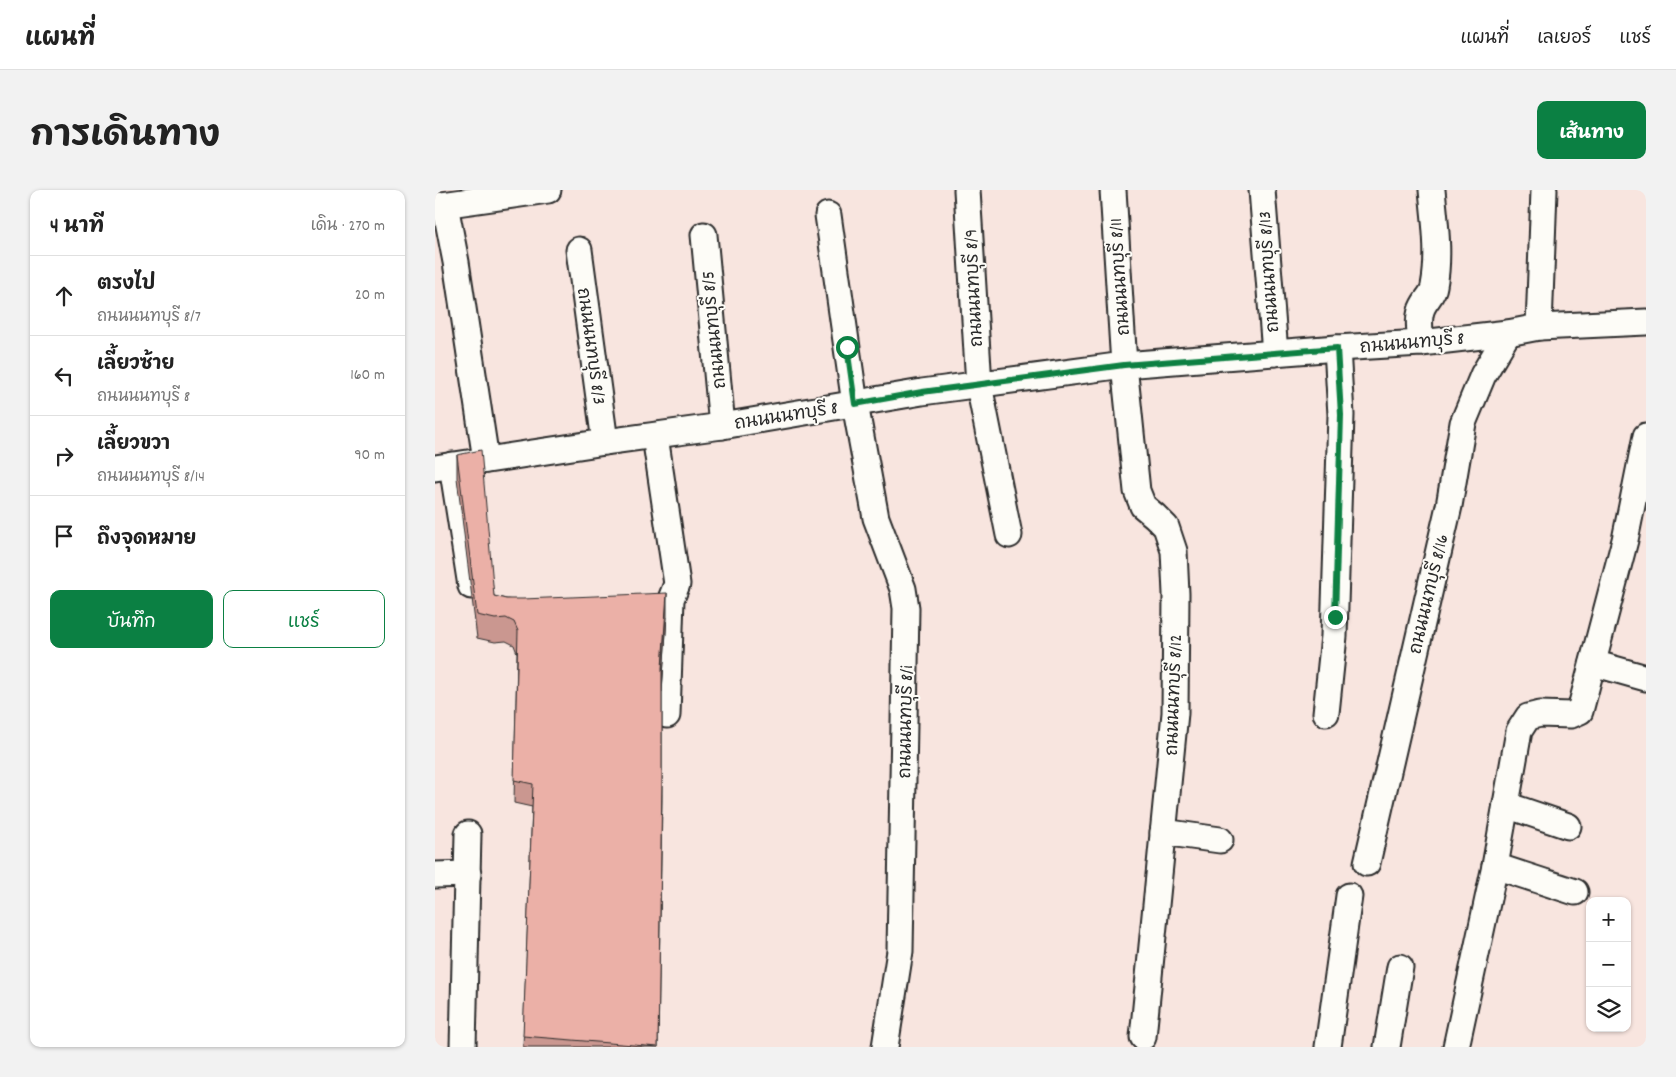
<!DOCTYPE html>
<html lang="th">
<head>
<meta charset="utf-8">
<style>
  body { margin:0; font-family:Dekko,"Playpen Sans Thai",sans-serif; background:#f2f2f2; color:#222 }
  .controls { position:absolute; right:15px; bottom:15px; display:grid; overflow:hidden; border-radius:10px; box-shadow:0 1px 4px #0004 }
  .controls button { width:45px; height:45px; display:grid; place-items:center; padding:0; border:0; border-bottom:1px solid #e0e0e0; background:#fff; color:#222; font:25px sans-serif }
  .stop { position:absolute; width:15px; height:15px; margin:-11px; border:4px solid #0b8043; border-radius:50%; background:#fff }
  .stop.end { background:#0b8043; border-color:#fff; box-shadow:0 1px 5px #0008 }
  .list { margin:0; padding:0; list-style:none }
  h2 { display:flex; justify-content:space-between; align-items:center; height:65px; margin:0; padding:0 20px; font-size:21px }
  h2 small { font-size:16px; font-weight:400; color:#767676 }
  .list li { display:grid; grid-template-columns:32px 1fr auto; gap:15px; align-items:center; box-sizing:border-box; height:80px; padding:0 20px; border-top:1px solid #e0e0e0 }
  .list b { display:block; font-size:19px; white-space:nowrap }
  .list p { margin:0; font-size:16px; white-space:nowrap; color:#767676 }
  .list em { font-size:16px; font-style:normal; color:#767676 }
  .actions { display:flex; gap:10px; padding:15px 20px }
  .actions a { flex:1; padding:11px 0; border:1px solid #0b8043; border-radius:10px; text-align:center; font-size:18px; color:#0b8043 }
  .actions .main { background:#0b8043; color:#fff }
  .icon { flex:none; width:28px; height:28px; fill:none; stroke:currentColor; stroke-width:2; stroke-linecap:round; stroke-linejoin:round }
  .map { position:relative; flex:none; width:1211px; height:857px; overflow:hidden; border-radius:10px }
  header { display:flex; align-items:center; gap:30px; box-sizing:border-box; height:70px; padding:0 25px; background:#fff; border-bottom:1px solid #e0e0e0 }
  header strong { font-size:24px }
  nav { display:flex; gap:28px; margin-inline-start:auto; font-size:18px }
  .intro { display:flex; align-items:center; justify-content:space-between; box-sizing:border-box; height:120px; padding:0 30px }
  h1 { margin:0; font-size:35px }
  .button { padding:12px 22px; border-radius:10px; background:#0b8043; color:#fff; font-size:18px; font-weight:700 }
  main { display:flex; gap:30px; padding:0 30px }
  aside { flex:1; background:#fff; border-radius:10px; box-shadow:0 1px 4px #0004 }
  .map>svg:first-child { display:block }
</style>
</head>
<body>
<header>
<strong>แผนที่</strong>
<nav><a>แผนที่</a><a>เลเยอร์</a><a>แชร์</a></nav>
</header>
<div class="intro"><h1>การเดินทาง</h1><a class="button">เส้นทาง</a></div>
<main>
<aside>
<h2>4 นาที<small>เดิน · 270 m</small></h2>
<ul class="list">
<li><svg class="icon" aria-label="ahead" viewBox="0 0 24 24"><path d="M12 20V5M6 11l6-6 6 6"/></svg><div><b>ตรงไป</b><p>ถนนนนทบุรี 8/7</p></div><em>20 m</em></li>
<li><svg class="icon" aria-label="left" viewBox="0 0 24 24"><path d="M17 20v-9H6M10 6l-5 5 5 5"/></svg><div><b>เลี้ยวซ้าย</b><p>ถนนนนทบุรี 8</p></div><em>160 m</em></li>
<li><svg class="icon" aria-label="right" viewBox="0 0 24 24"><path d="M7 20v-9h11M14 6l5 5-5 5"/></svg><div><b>เลี้ยวขวา</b><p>ถนนนนทบุรี 8/14</p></div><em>90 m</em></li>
<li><svg class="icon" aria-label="arrive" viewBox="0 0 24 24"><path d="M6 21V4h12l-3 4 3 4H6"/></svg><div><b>ถึงจุดหมาย</b></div></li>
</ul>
<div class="actions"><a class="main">บันทึก</a><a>แชร์</a></div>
</aside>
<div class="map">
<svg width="1211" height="857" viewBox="0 0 1211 857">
  <rect width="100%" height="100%" fill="#f8e5df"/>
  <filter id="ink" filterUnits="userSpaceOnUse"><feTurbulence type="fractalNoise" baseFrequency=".02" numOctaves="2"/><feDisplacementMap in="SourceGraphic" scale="10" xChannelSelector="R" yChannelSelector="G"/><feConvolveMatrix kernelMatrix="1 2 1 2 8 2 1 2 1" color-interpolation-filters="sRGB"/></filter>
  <g filter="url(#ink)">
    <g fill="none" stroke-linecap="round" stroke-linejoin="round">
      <g stroke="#2b2b2b" stroke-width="29">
        <g id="minor">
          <path d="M532,0L544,195L574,345"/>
          <path d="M678,0L689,175L702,301L708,316L720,326L731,337L739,361L741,404L740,523L708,847"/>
          <path d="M827,0L840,163"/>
          <path d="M10,15L21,72L51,270"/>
          <path d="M0,16L113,0"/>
          <path d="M393,25L420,214L441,328L468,399L471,418L465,761L450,857"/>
          <path d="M269,45L287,236"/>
          <path d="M144,60L170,252"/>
          <path d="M1104,137L1109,0"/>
          <path d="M986,153C985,141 982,127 988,116C992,108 998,104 999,96C1005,64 1000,32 997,0"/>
          <path d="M220,246L242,394L236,409L232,525"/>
          <path d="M17,275L36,396"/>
          <path d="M0,278L170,252L287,236L487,202L689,175L902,158L986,153L1073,143L1104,137L1211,132"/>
          <path d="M1158,473L1211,488"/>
          <path d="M891,523L899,446L906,225L902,158"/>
          <path d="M1071,615L1133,636"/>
          <path d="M728,642L785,650"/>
          <path d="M932,673L1014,316L1028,233L1048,185L1073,143"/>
          <path d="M1060,676L1140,702"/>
          <path d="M0,685L33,684"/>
          <path d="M28,857L33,644"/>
          <path d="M893,857L914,706"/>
          <path d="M952,857L965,777"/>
          <path d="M1021,857L1060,676L1084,541L1093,527L1105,524L1136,525L1145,521L1190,350L1211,246"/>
        </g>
      </g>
      <use href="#minor" stroke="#fdfcf7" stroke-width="25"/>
    </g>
    <path fill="#ca9790" stroke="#2b2b2b" d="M22,265L59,406L71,409L232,427L227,500V611L223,857H88L97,617L79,613L82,463L79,455L71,451L60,452L42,448L22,288Z"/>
    <path fill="#a47b75" stroke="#2b2b2b" d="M232,403V427L227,502V478Z"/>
    <path fill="#ebb0a7" stroke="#2b2b2b" d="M46,260L59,406L71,409H88L232,403L227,478V588L223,857L88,846L98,594L79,590L83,441L79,432L71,428L60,429L42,425L22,265Z"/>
  </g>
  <g fill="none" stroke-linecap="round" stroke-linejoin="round" filter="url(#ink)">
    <path stroke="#0b8043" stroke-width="6" d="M412,157L420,214L487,202L689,175L902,158L906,225L900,427"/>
  </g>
  <g text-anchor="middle" stroke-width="4" stroke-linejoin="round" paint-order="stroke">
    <g font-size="18" fill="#2b2b2b" stroke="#fdfcf7">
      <text transform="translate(833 82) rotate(-94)" y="6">ถนนนนทบุรี 8/13</text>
      <text transform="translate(684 87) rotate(-94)" y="6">ถนนนนทบุรี 8/11</text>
      <text transform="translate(538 98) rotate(-93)" y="6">ถนนนนทบุรี 8/9</text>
      <text transform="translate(278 140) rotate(-96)" y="6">ถนนนนทบุรี 8/5</text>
      <text transform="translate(977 152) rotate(-5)" y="6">ถนนนนทบุรี 8</text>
      <text transform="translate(157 156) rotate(82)" y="6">ถนนนนทบุรี 8/3</text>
      <text transform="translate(351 225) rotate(-9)" y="6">ถนนนนทบุรี 8</text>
      <text transform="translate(993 404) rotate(-77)" y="6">ถนนนนทบุรี 8/16</text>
      <text transform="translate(738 505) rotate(-88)" y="6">ถนนนนทบุรี 8/12</text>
      <text transform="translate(470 532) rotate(-89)" y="6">ถนนนนทบุรี 8/i</text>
    </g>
  </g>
</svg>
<div class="controls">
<button>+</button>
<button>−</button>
<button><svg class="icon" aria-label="layers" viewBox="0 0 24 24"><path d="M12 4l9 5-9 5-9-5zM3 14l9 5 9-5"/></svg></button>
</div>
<div class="stop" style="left:412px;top:157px"></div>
<div class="stop end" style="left:900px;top:427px"></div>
</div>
</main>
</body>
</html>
